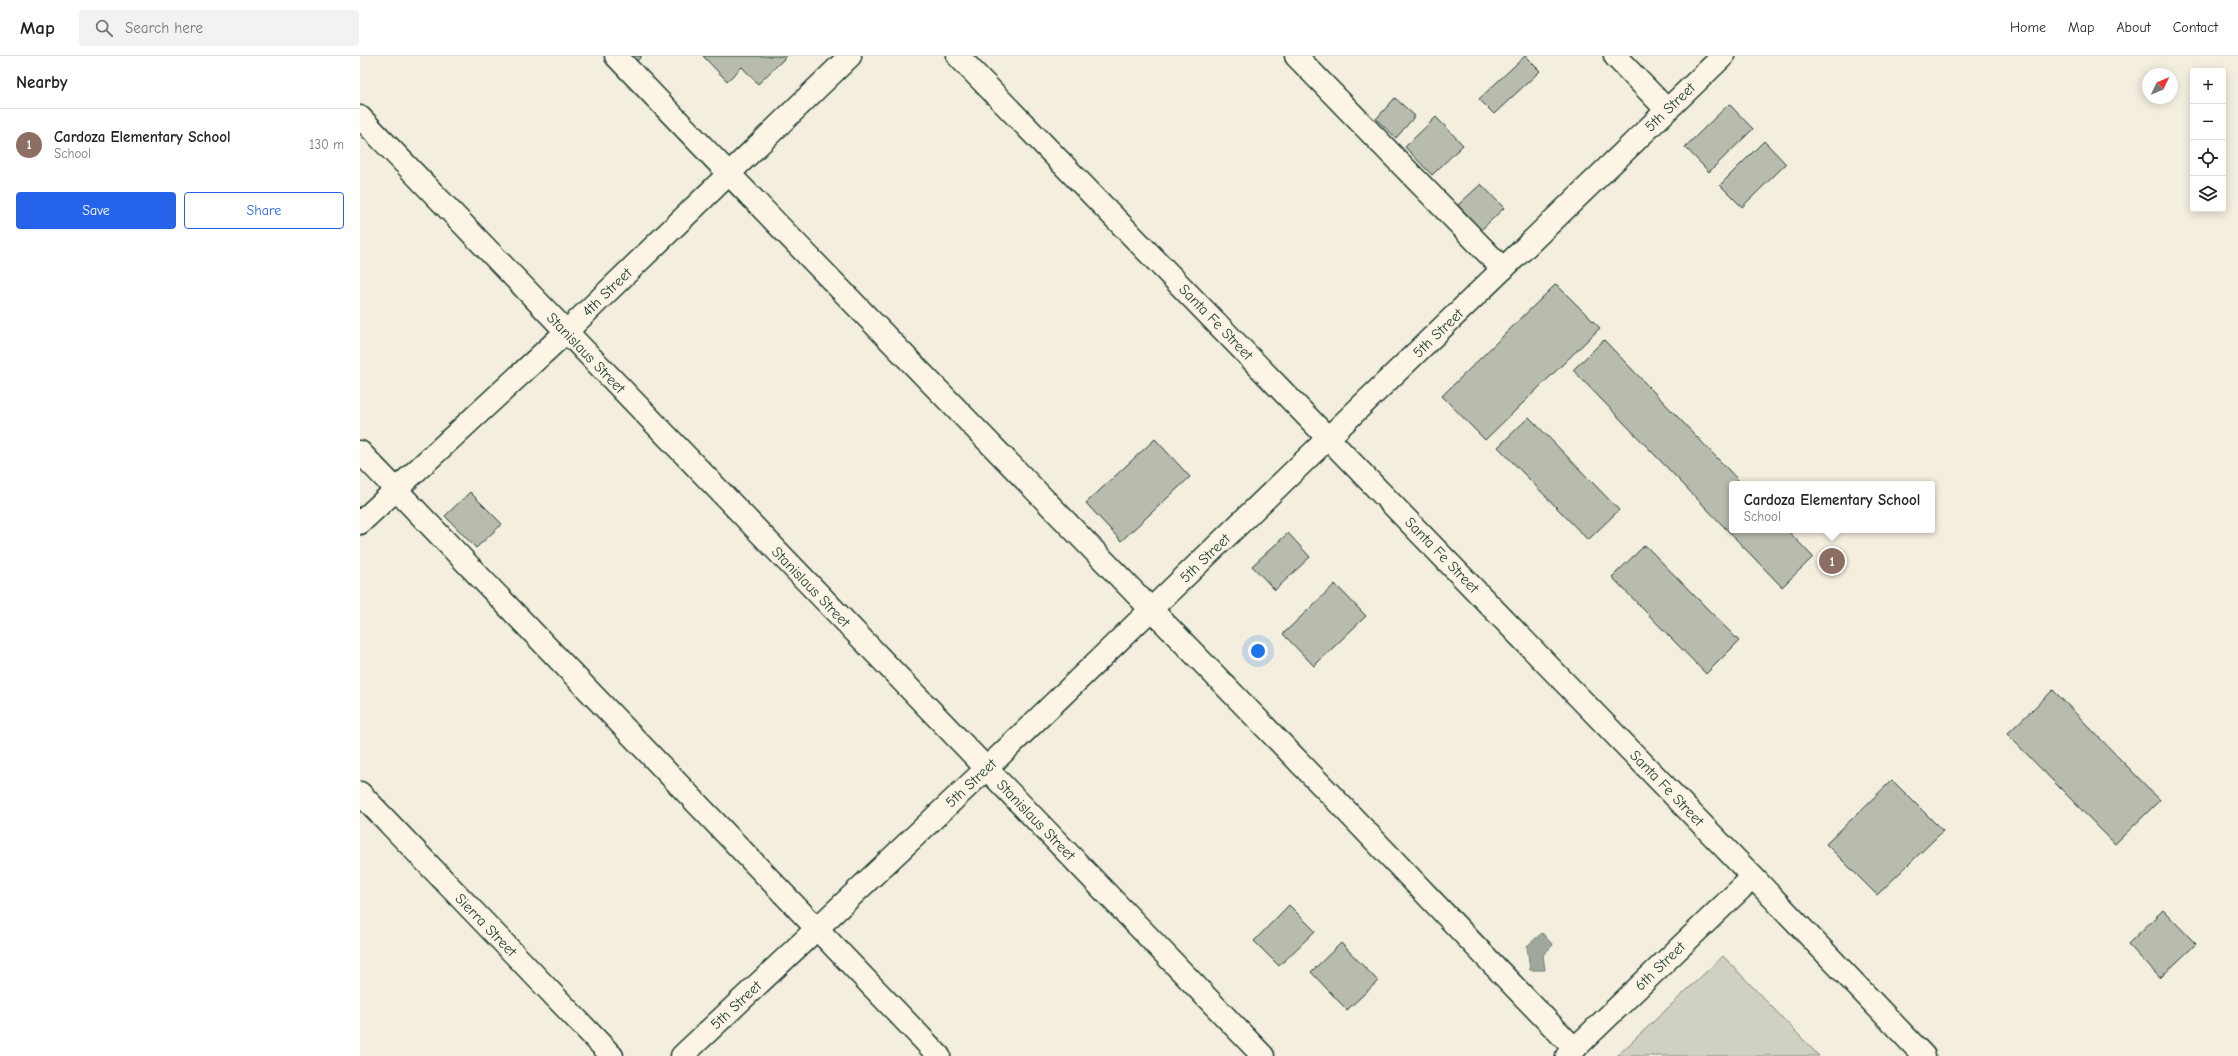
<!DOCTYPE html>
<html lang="en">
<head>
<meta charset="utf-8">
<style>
  body { margin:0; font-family:"Comic Neue",sans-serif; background:#f2f2f2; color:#222 }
  .controls { position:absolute; right:12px; top:12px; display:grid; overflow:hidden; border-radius:4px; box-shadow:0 2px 10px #0003 }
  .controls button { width:36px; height:36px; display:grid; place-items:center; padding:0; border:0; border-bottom:1px solid #e0e0e0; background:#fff; color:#222; font:20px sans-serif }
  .compass { position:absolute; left:1782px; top:12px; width:36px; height:36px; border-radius:50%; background:#fff; box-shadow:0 2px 10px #0003; rotate:46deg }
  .you { position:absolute; left:898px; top:595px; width:14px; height:14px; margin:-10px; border:3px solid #fff; border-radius:50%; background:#1a73e8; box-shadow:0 0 0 6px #1a73e833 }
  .badge { display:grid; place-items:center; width:26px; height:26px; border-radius:50%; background:#2563eb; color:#fff; font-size:13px; font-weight:700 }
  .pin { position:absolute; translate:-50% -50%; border:2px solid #fff; box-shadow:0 1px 4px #0006 }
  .popup { position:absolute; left:1369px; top:425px; width:206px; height:52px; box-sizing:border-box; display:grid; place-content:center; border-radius:4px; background:#fff; filter:drop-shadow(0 1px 3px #0005); font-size:13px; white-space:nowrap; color:#767676 }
  .popup b { font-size:15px; color:#222 }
  .popup::after { content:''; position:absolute; left:50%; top:100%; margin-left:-8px; border:8px solid transparent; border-top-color:#fff }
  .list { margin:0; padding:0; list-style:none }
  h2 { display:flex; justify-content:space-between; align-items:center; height:52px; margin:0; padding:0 16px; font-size:17px }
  h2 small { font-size:13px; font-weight:400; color:#767676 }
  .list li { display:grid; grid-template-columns:26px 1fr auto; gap:12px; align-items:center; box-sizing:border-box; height:72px; padding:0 16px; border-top:1px solid #e0e0e0 }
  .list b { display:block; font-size:15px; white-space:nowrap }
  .list p { margin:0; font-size:13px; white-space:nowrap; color:#767676 }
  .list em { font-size:13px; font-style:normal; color:#767676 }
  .actions { display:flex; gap:8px; padding:12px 16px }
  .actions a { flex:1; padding:9px 0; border:1px solid #2563eb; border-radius:4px; text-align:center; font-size:14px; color:#2563eb }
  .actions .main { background:#2563eb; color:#fff }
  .icon { flex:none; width:22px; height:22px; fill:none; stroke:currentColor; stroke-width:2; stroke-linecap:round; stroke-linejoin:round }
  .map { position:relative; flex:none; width:1878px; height:1000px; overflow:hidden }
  header { display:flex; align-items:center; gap:24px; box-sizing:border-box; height:56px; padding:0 20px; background:#fff; border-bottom:1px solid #e0e0e0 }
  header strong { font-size:19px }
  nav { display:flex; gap:22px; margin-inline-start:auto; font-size:14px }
  .search { width:280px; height:36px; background:#f2f2f2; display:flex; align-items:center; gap:10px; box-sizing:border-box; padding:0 14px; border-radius:4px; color:#767676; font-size:15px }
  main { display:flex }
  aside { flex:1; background:#fff }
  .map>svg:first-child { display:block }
</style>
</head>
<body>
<header>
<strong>Map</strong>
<div class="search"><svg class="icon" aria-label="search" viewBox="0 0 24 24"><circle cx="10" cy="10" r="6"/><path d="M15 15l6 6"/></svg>Search here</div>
<nav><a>Home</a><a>Map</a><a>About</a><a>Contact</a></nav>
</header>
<main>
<aside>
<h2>Nearby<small></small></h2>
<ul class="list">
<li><span class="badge" style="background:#8d6e63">1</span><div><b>Cardoza Elementary School</b><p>School</p></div><em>130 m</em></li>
</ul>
<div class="actions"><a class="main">Save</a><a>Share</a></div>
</aside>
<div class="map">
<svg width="1878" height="1000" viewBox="0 0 1878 1000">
  <rect width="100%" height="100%" fill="#f3eede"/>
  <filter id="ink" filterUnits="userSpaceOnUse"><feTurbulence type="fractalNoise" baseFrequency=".025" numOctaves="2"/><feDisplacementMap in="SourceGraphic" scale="8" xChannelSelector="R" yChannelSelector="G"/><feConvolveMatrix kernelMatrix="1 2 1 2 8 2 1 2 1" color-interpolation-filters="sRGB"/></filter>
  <g filter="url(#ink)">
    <path fill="#d0d1c2" stroke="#78877b" d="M1363,900L1459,1000H1257Z"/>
    <path fill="#a0a89b" stroke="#6c7d72" d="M1182,877L1193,889L1183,899L1185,914H1170L1167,890Z"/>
    <g fill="#b8bcae" stroke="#1f3d34">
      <path d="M268,0H282L275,7Z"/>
      <path d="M343,0H427L398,28L382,11L367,25Z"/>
      <path d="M1165,0L1180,15L1134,58L1119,43Z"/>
      <path d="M1035,42L1055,60L1036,82L1016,63Z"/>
      <path d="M1369,48L1393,73L1349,116L1325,91Z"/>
      <path d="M1076,61L1103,89L1072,119L1045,91Z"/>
      <path d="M1404,85L1426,108L1382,151L1360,129Z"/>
      <path d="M1121,128L1144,152L1121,174L1098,149Z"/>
      <path d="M1196,228L1240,272L1125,384L1082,340Z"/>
      <path d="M1244,284L1382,428H1372V474H1427L1453,501L1422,531L1213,314Z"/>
      <path d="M1169,361L1259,454L1228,484L1138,391Z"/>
      <path d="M795,383L830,421L761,485L726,447Z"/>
      <path d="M110,436L142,468L116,492L85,460Z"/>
      <path d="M928,477L950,501L915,534L892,510Z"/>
      <path d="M1285,489L1379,585L1346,618L1252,521Z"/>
      <path d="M975,528L1006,560L954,610L923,578Z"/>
      <path d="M1693,634L1800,744L1755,788L1647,678Z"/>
      <path d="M1532,724L1583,775L1517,839L1466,788Z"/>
      <path d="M929,849L955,875L919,910L894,885Z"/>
      <path d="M1803,854L1836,888L1800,922L1768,888Z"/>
      <path d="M981,887L1018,925L987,954L951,916Z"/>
    </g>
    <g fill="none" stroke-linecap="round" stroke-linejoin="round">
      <g stroke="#1f3d34" stroke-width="25">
        <g id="minor">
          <path d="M256,0C483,238 713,472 941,708C1033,802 1122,899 1215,993"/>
          <path d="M598,0L1393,821L1564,1000"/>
          <path d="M936,0L1143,213"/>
          <path d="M1255,0L1307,54"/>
          <path d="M0,61L903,1000"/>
          <path d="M0,396L579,1000"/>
          <path d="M0,467L206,276L490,0"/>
          <path d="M0,737L252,1000"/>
          <path d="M322,1000L626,713L1363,0"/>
          <path d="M1207,1000L1393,821"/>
        </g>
      </g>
      <use href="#minor" stroke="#fcf5e5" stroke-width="22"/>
    </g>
  </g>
  <g text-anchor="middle" stroke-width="3" stroke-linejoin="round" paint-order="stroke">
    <g font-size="15" fill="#1f3d34" stroke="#fcf5e5">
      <text transform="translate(1310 51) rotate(-44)" y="5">5th Street</text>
      <text transform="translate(247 236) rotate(-44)" y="5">4th Street</text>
      <text transform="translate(856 266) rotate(46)" y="5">Santa Fe Street</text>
      <text transform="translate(1078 277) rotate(-44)" y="5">5th Street</text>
      <text transform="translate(226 297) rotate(46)" y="5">Stanislaus Street</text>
      <text transform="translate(1082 499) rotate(46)" y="5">Santa Fe Street</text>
      <text transform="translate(845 502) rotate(-44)" y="5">5th Street</text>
      <text transform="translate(451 531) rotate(46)" y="5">Stanislaus Street</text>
      <text transform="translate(611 727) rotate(-43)" y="5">5th Street</text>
      <text transform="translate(1307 732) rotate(46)" y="5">Santa Fe Street</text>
      <text transform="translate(676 764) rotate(46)" y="5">Stanislaus Street</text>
      <text transform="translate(126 869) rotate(46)" y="5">Sierra Street</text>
      <text transform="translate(1300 910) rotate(-44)" y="5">6th Street</text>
      <text transform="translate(376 949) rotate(-43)" y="5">5th Street</text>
    </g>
  </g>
</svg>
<div class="controls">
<button>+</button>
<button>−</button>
<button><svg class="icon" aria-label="locate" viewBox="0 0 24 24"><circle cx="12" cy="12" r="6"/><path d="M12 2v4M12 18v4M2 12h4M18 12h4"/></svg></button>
<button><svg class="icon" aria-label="layers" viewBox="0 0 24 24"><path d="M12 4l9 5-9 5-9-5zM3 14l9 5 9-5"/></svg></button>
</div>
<svg class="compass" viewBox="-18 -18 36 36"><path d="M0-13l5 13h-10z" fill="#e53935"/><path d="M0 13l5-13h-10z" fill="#767676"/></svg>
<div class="you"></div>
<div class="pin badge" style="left:1472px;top:505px;background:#8d6e63">1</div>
<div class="popup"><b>Cardoza Elementary School</b>School</div>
</div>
</main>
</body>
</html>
